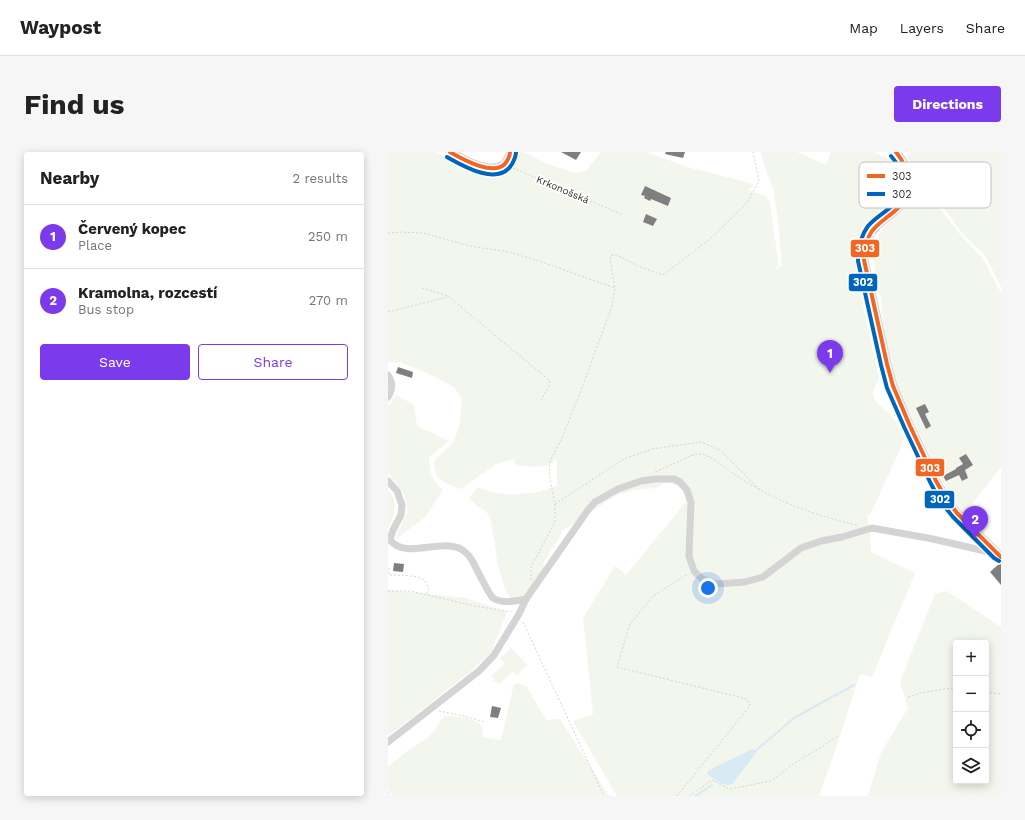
<!DOCTYPE html>
<html lang="en">
<head>
<meta charset="utf-8">
<style>
  body { margin:0; font-family:"Work Sans",sans-serif; background:#f6f6f6; color:#222 }
  .controls { position:absolute; right:12px; bottom:12px; display:grid; overflow:hidden; border-radius:4px; box-shadow:0 2px 10px #0003 }
  .controls button { width:36px; height:36px; display:grid; place-items:center; padding:0; border:0; border-bottom:1px solid #e0e0e0; background:#fff; color:#222; font:20px sans-serif }
  .you { position:absolute; left:320px; top:436px; width:14px; height:14px; margin:-10px; border:3px solid #fff; border-radius:50%; background:#1a73e8; box-shadow:0 0 0 6px #1a73e833 }
  .badge { display:grid; place-items:center; width:26px; height:26px; border-radius:50%; background:#7c3aed; color:#fff; font-size:13px; font-weight:700 }
  .pin { position:absolute; translate:-50% -33px; filter:drop-shadow(0 1px 2px #0008) }
  .pin::after { content:''; position:absolute; top:21px; width:14px; height:12px; background:inherit; clip-path:polygon(0 0,100% 0,50% 100%) }
  .list { margin:0; padding:0; list-style:none }
  h2 { display:flex; justify-content:space-between; align-items:center; height:52px; margin:0; padding:0 16px; font-size:17px }
  h2 small { font-size:13px; font-weight:400; color:#767676 }
  .list li { display:grid; grid-template-columns:26px 1fr auto; gap:12px; align-items:center; box-sizing:border-box; height:64px; padding:0 16px; border-top:1px solid #e0e0e0 }
  .list b { display:block; font-size:15px; white-space:nowrap }
  .list p { margin:0; font-size:13px; white-space:nowrap; color:#767676 }
  .list em { font-size:13px; font-style:normal; color:#767676 }
  .actions { display:flex; gap:8px; padding:12px 16px }
  .actions a { flex:1; padding:9px 0; border:1px solid #7c3aed; border-radius:4px; text-align:center; font-size:14px; color:#7c3aed }
  .actions .main { background:#7c3aed; color:#fff }
  .icon { flex:none; width:22px; height:22px; fill:none; stroke:currentColor; stroke-width:2; stroke-linecap:round; stroke-linejoin:round }
  .map { position:relative; flex:none; width:613px; height:644px; overflow:hidden; border-radius:4px }
  header { display:flex; align-items:center; gap:24px; box-sizing:border-box; height:56px; padding:0 20px; background:#fff; border-bottom:1px solid #e0e0e0 }
  header strong { font-size:19px }
  nav { display:flex; gap:22px; margin-inline-start:auto; font-size:14px }
  .intro { display:flex; align-items:center; justify-content:space-between; box-sizing:border-box; height:96px; padding:0 24px }
  h1 { margin:0; font-size:28px }
  .button { padding:10px 18px; border-radius:4px; background:#7c3aed; color:#fff; font-size:14px; font-weight:700 }
  main { display:flex; gap:24px; padding:0 24px }
  aside { flex:1; background:#fff; border-radius:4px; box-shadow:0 2px 10px #0003 }
  .map>svg:first-child { display:block }
</style>
</head>
<body>
<header>
<strong>Waypost</strong>
<nav><a>Map</a><a>Layers</a><a>Share</a></nav>
</header>
<div class="intro"><h1>Find us</h1><a class="button">Directions</a></div>
<main>
<aside>
<h2>Nearby<small>2 results</small></h2>
<ul class="list">
<li><span class="badge">1</span><div><b>Červený kopec</b><p>Place</p></div><em>250 m</em></li>
<li><span class="badge">2</span><div><b>Kramolna, rozcestí</b><p>Bus stop</p></div><em>270 m</em></li>
</ul>
<div class="actions"><a class="main">Save</a><a>Share</a></div>
</aside>
<div class="map">
<svg width="613" height="644" viewBox="0 0 613 644">
  <rect width="100%" height="100%" fill="#fff"/>
  <g fill="#f2f6ec" fill-rule="evenodd">
    <path d="M0,0H47L102,24L117,20L128,10L130,0H135L158,11L186,21L198,19L213,0H260L264,2L299,15L366,32L361,38L378,44L382,51L390,108V113L387,121L391,115L394,113L390,69L385,35L378,19L373,0H409L438,13L443,0H486L510,12L515,24V37L512,44L509,48L494,58L482,68L475,75L472,81L469,89L468,104L474,149L491,226C490,231 485,236 485,240C484,250 496,256 502,262C508,269 513,278 517,286L482,363L479,362L482,381L483,400L527,421L484,525L472,522L448,596L431,644H229L185,569L205,562L195,466L227,414L238,423L298,350C295,336 292,334 279,330L268,336L246,338L227,344L174,379L171,386L155,411L157,416L137,445L123,448L117,436L112,421L109,408L107,392L103,371L102,365L97,358H95L81,347L89,335L107,341L124,343L150,340L169,334V308L166,307C165,310 165,311 162,312C155,316 135,315 127,312V307L110,311L72,337C56,331 46,328 46,309L66,290L72,270L74,247L66,235L37,220L14,211L0,210Z"/>
    <path d="M522,0H613V135L598,105L574,81L519,5Z"/>
    <path d="M530,29L571,81L595,107L613,141V315L576,362L552,325L510,235L496,182L493,146L488,131L485,98L495,76L521,53Z"/>
    <path d="M8,243L26,253L29,274L61,289L41,305C41,321 44,327 55,338L37,365L8,387L9,382L20,359L16,342L0,321V255Z"/>
    <path d="M0,338C11,351 7,362 0,376Z"/>
    <path d="M0,438L78,446L119,460L103,500L82,520L0,584Z"/>
    <path d="M559,439L613,475V644H480L493,601L520,556L512,530L547,442ZM568,491H598V629H568Z"/>
    <path d="M123,496L138,512L139,511V513L129,523L125,519L112,532L109,530H106L105,528L106,526L103,524L117,511L112,506L114,505Z"/>
    <path d="M130,531L139,535L158,568L172,567L221,644H5L0,637V615L15,602L41,585L47,578L52,569L57,564C66,564 91,565 94,575C95,578 94,583 94,585L113,588L126,532Z"/>
  </g>
  <path fill="#d8eaf4" d="M365,597L368,601L344,632L340,633L332,631L319,622L320,619L327,615Z"/>
  <g fill="none" stroke-linecap="round" stroke-linejoin="round">
    <g stroke="#d8eaf4" stroke-width="2">
      <path d="M366,600L406,566L466,533"/>
      <path d="M307,644L324,633"/>
    </g>
  </g>
  <g fill="#7f7f7f">
    <path d="M173,0H193L188,8Z"/>
    <path d="M278,0H297L295,6L277,2Z"/>
    <path d="M257,34L283,46L280,54L263,47L262,49L256,46L257,44L253,43Z"/>
    <path d="M258,62L269,67L265,74L255,70Z"/>
    <path d="M10,215L25,220L24,226L8,221Z"/>
    <path d="M537,252L541,260L537,262L543,274L538,277L528,256Z"/>
    <path d="M578,302L585,313L577,318L580,326L574,329L571,323L558,329L555,324L568,317V316L575,312L571,306Z"/>
    <path d="M6,411L16,412L15,420L5,419Z"/>
    <path d="M612,411H613V433L602,420Z"/>
    <path d="M104,554L113,556L110,566L102,565Z"/>
  </g>
  <g fill="none" stroke-linecap="round" stroke-linejoin="round">
    <g stroke="#d4d4d4" stroke-width="1" stroke-dasharray="2 2" stroke-linecap="butt">
      <path d="M125,16L233,62"/>
      <path d="M0,81L13,80L35,81L82,94L121,100L157,111L227,136"/>
      <path d="M34,136L60,144L162,229L161,234L153,248"/>
      <path d="M0,160L59,145"/>
      <path d="M267,320C275,317 282,313 289,310C297,307 304,302 312,302C322,302 338,317 346,322C385,348 424,363 469,373"/>
      <path d="M167,352L236,307L264,297L313,290L332,298L372,338"/>
      <path d="M1,416V423C8,423 28,423 34,427C38,429 40,435 41,438L38,442"/>
      <path d="M143,428V415L167,370V353L161,321L162,309L173,288L191,244L224,154L227,136L222,108L224,103H229L250,114L275,123L322,87L359,51L371,29L365,0"/>
      <path d="M0,439H22L87,454L123,460"/>
      <path d="M135,470L216,644"/>
      <path d="M598,540L613,542"/>
      <path d="M520,545L532,541L563,536L568,537"/>
      <path d="M51,559L76,564L97,570"/>
      <path d="M0,640L3,644"/>
      <path d="M289,644L362,554L359,547L229,515L242,472L266,443L300,422"/>
      <path d="M301,644L324,628L342,637L383,629L404,613L451,584"/>
    </g>
    <g stroke="#d4d4d4" stroke-width="7">
      <path d="M0,223C5,231 5,236 0,245"/>
      <path d="M0,329L9,339L14,353L13,363L5,378L2,388C18,408 51,386 73,397C80,401 85,409 88,416C92,423 100,441 105,446C113,452 129,449 138,447"/>
      <path d="M0,590L91,519L106,503L131,462L138,447L200,358L207,350L230,337L253,329L267,327H286L292,330L299,338L303,350L301,404L306,419L314,427L330,432L357,430L375,425L413,396L433,389L454,385L484,376L545,387L610,402"/>
    </g>
    <g stroke="#d4d4d4" stroke-width="9">
      <path d="M62,0C75,7 89,16 105,16C109,16 113,14 117,12L122,3V0"/>
      <path d="M508,0C516,9 520,18 520,31C521,61 490,64 480,86C476,93 476,100 476,108L499,212L505,234L522,274L548,329L558,346L569,361L613,405"/>
    </g>
    <g stroke="#fff" stroke-width="7">
      <g id="bus-1">
        <path d="M62,0C74,7 109,27 119,9C121,5 122,4 122,0"/>
        <path d="M508,0C521,16 526,40 510,56C502,64 491,70 484,79C478,88 476,97 476,108L499,212L505,234L522,274L548,329L558,346L569,361L613,405"/>
      </g>
    </g>
    <g stroke="#fff" stroke-width="7">
      <g id="bus-2">
        <path d="M503,4C515,17 519,38 506,52C498,60 488,65 480,74C472,85 470,96 470,109L493,213L499,236L517,277L543,332L553,350L565,365L606,406L611,409"/>
        <path d="M59,5C75,14 111,35 124,12C126,8 128,5 128,0"/>
      </g>
    </g>
    <use href="#bus-1" stroke="#f26522" stroke-width="4"/>
    <use href="#bus-2" stroke="#0065bd" stroke-width="4"/>
  </g>
  <g text-anchor="middle" stroke-width="4" stroke-linejoin="round" paint-order="stroke">
    <g font-size="10" fill="#303030" stroke="#fff">
      <text transform="translate(175 37) rotate(23)" y="4">Krkonošská</text>
    </g>
  </g>
  <rect x="471" y="10" width="132" height="46" rx="6" fill="#fff" stroke="#c1c1c1" stroke-width="1"/>
  <rect x="479" y="22" width="18" height="4" fill="#f26522"/>
  <rect x="479" y="40" width="18" height="4" fill="#0065bd"/>
  <g font-size="11" fill="#303030">
    <text x="504" y="28">303</text>
    <text x="504" y="46">302</text>
  </g>
  <g stroke="#fff" stroke-width="1.5">
    <rect x="462" y="87" width="30" height="19" rx="4" fill="#f26522"/>
    <rect x="460" y="121" width="30" height="19" rx="4" fill="#0065bd"/>
    <rect x="527" y="306" width="30" height="19" rx="4" fill="#f26522"/>
    <rect x="536" y="338" width="31" height="19" rx="4" fill="#0065bd"/>
  </g>
  <g font-size="11" text-anchor="middle" font-weight="bold" fill="#fff">
    <text x="477" y="100">303</text>
    <text x="475" y="134">302</text>
    <text x="542" y="320">303</text>
    <text x="552" y="351">302</text>
  </g>
</svg>
<div class="controls">
<button>+</button>
<button>−</button>
<button><svg class="icon" aria-label="locate" viewBox="0 0 24 24"><circle cx="12" cy="12" r="6"/><path d="M12 2v4M12 18v4M2 12h4M18 12h4"/></svg></button>
<button><svg class="icon" aria-label="layers" viewBox="0 0 24 24"><path d="M12 4l9 5-9 5-9-5zM3 14l9 5 9-5"/></svg></button>
</div>
<div class="you"></div>
<div class="pin badge" style="left:442px;top:221px">1</div>
<div class="pin badge" style="left:587px;top:387px">2</div>
</div>
</main>
</body>
</html>
